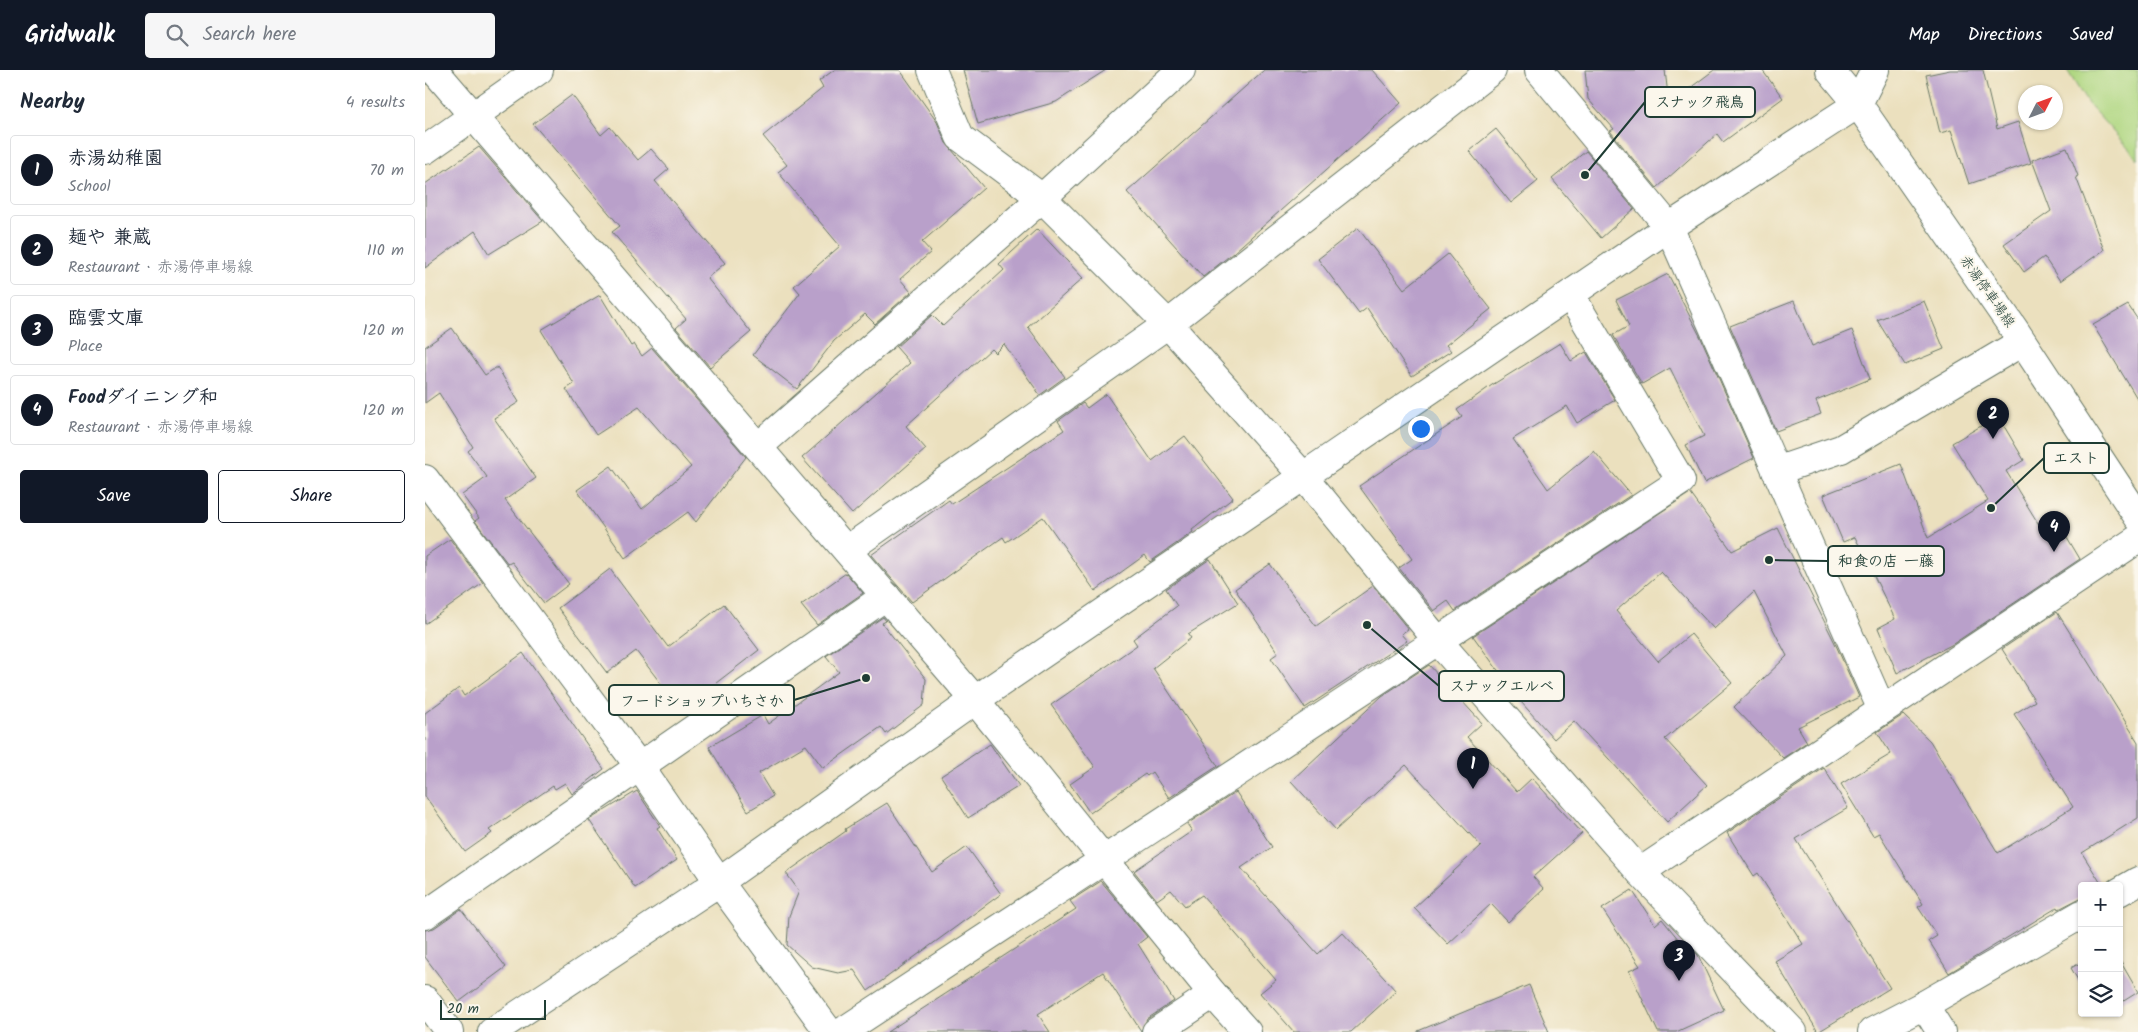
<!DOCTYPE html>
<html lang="en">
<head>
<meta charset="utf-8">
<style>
  body { margin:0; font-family:Kalam,"Klee One",sans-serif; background:#f6f6f7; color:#1f2937 }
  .controls { position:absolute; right:15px; bottom:15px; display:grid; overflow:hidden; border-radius:5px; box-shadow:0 1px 4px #0004 }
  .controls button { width:45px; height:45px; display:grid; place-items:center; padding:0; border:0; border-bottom:1px solid #e0e1e3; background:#fff; color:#1f2937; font:25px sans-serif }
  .compass { position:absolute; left:1593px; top:15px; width:45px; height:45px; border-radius:50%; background:#fff; box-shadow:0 1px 4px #0004; rotate:48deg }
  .scale { position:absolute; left:15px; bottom:12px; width:106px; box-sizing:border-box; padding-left:5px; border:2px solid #1f3d34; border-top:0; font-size:14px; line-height:18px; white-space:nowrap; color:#1f3d34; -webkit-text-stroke:4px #fbf7ec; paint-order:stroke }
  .you { position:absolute; left:995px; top:358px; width:18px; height:18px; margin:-12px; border:4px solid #fff; border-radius:50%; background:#1a73e8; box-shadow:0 0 0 8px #1a73e833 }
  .badge { display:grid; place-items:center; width:32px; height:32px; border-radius:50%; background:#111827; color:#fff; font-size:16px; font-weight:700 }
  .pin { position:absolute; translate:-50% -41px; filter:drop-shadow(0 1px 2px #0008) }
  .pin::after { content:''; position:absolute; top:26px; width:18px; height:15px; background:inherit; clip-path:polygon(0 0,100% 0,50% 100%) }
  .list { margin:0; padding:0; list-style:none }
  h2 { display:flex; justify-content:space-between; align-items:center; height:65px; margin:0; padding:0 20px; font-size:21px }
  h2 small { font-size:16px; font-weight:400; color:#747a83 }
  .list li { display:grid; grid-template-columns:32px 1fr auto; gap:15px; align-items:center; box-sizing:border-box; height:70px; margin:0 10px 10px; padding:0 10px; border:1px solid #e0e1e3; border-radius:5px }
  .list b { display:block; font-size:19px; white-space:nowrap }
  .list p { margin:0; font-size:16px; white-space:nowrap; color:#747a83 }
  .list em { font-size:16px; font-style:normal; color:#747a83 }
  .actions { display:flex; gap:10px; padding:15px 20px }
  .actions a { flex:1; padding:11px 0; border:1px solid #111827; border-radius:5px; text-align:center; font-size:18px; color:#111827 }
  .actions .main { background:#111827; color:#fff }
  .icon { flex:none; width:28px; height:28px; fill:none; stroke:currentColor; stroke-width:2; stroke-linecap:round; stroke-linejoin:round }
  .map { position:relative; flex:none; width:1713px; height:962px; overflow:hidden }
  header { display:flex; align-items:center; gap:30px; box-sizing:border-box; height:70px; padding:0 25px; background:#111827; color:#fff }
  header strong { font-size:24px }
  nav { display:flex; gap:28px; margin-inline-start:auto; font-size:18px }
  .search { width:350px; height:45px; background:#f6f6f7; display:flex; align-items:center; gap:12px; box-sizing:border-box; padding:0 18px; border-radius:5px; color:#747a83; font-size:19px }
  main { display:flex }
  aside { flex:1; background:#fff }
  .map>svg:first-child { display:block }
</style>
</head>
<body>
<header>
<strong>Gridwalk</strong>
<div class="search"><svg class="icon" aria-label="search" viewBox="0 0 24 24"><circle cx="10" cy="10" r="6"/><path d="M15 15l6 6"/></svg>Search here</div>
<nav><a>Map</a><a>Directions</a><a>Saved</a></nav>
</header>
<main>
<aside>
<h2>Nearby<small>4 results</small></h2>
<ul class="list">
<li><span class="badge">1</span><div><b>赤湯幼稚園</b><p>School</p></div><em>70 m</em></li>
<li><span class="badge">2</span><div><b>麺や 兼蔵</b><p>Restaurant · 赤湯停車場線</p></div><em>110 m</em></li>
<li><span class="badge">3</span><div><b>臨雲文庫</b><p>Place</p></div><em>120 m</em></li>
<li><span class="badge">4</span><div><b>Foodダイニング和</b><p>Restaurant · 赤湯停車場線</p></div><em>120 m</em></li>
</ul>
<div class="actions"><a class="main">Save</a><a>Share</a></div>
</aside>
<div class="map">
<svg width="1713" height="962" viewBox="0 0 1713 962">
  <rect width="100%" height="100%" fill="#fbf7ec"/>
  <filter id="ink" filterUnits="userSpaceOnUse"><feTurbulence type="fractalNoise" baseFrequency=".02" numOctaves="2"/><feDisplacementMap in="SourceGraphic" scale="10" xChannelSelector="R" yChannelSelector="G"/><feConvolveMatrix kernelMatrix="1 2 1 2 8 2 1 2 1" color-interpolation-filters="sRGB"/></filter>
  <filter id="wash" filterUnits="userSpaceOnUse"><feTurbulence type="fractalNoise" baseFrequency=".0096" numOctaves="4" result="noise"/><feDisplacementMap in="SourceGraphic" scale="20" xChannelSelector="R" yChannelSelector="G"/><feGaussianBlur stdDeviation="1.12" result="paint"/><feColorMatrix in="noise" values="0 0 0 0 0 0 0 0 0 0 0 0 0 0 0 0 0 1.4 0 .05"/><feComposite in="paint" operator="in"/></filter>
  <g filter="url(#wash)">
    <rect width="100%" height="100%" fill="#ebe0be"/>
    <path fill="#b0d782" stroke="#688a5b" d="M1642,0H1713V89L1663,34Z"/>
    <g id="blocks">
      <g fill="#b9a0ca">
        <path d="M409,0H475L512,52L521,73L559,118L497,172L506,182L475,209L486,222L450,254L440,244L409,271L372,319L328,285L375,223L369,216L415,176L353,102L362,95L338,66L398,18L394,11Z"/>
        <path d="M538,0H681L631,32L553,54Z"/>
        <path d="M839,0H947L976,33L808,183L778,207L702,122Z"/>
        <path d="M1160,0H1240L1244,34L1289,0H1337L1358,28L1298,72L1292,64L1232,118L1185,61L1189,59L1163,29Z"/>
        <path d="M1525,0H1558L1572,59L1593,52L1606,93L1544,114L1526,60L1515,63L1501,5Z"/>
        <path d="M147,25L176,65L185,57L213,90L226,79L244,99L230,111L300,193L282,208L326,262L285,297L251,258L261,249L187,162L195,156L108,54Z"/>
        <path d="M1071,59L1113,111L1086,133L1044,81Z"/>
        <path d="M54,77L118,151L64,184L50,161L0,198V114Z"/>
        <path d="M1642,77L1653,106L1651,107L1679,180L1635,211L1619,187L1599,202L1579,174L1626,141L1607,90Z"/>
        <path d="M1161,81L1209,139L1176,168L1127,109Z"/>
        <path d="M933,158L979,219L1023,184L1066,239L1021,275L1026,281L987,306L942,238L934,244L893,189Z"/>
        <path d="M612,159L658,208L603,257L640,307L615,325L579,274L570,283L566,279L481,356L501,379L427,444L377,388L485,293L471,277L507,245L518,256L579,200L574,194Z"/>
        <path d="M1243,204L1276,268L1329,388L1279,413L1261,375L1279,366L1245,298L1217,314L1188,265L1204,256L1191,230Z"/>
        <path d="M175,225L206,276L209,274L217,286L227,278L321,387L271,452L263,442L200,488L152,420L186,396L217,439L266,397L214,337L171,365L141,319L149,314L116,260Z"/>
        <path d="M1369,231L1387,276L1427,260L1445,309L1391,331L1396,344L1351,361L1305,256Z"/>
        <path d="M1499,231L1519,279L1480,295L1452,250Z"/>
        <path d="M1703,235L1713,250V330L1668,255Z"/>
        <path d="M27,258L60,305L72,297L94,332L69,348L111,408L80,430L144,514L119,533L87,492L83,494L50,451L54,448L37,425L62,407L43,381L48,377L14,323L0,333V277Z"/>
        <path d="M1135,273L1146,291L1161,282L1190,330L1152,353L1142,336L1088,369L1123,419L1169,381L1206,425L1030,541L1023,531L1009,541L974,498L987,489L934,416L1037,347L1032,340L1067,315Z"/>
        <path d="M681,324L727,391L760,366L808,428L767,460L768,462L725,492L720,485L670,521L618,447L581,472L578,467L487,532L446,485L524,430L527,434L639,360L633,351L658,333L662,338Z"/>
        <path d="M1573,346L1599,390L1581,401L1621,466L1636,457L1655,489L1528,574L1472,603L1453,558L1470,549L1430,467L1418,472L1398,425L1476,394L1503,468L1563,431L1527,373Z"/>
        <path d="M1265,423L1307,481L1353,458L1410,573L1434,627L1373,657L1382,672L1358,688L1309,637L1362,586L1329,522L1289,559L1236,502L1191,541L1233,591L1266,564L1307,613L1240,669L1282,715L1242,752L1149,651L1129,669L1096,632L1048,566Z"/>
        <path d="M25,469L58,513L0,554V486Z"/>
        <path d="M785,489L813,533L763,564L766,568L728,598L793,696L744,728L727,702L722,706L720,704L665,743L645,714L670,697L626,635L712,575L708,569L752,536L741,519Z"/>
        <path d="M845,494L891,556L948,516L983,559L976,564L982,571L880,638L846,588L853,583L810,519Z"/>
        <path d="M185,499L243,577L299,534L334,580L256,640L211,581L182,603L133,538Z"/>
        <path d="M421,503L438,523L392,555L376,535Z"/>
        <path d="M1632,542L1713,672V748L1657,783L1677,815L1657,816V827L1634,839L1633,837L1524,903L1504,871L1512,866L1493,837L1498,834L1454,763L1448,766L1416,714L1466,684L1452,662L1478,645L1505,671L1573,783L1648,737L1589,644L1610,631L1577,579Z"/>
        <path d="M458,547L461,551L457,553L501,609L499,635L461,664L456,657L398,698L381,675L334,703L348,726L323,741L284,677L338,645L343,654L414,602L401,586Z"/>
        <path d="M98,583L179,699L147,724L140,713L130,719L128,716L64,760L67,763L40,782L0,726V643L34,618L39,626Z"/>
        <path d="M1004,595L1057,653L1042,667L1092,722L1107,708L1157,763L1108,807L1119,819L1083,852L1066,834L1023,874L989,838L1056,776L981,695L911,760L866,711L957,626Z"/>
        <path d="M565,674L594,716L543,748L516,706Z"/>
        <path d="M1399,698L1423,738L1371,769L1465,918L1393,962L1350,891L1378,874L1333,803L1329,806L1302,763Z"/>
        <path d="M212,721L235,756L232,758L252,790L210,818L164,750Z"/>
        <path d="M811,722L847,777L816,798L893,884L917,862L971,921L926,962H869L835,923L851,910L777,825L760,836L746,820L732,830L709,801L767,761L762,754Z"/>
        <path d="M462,733L507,802L542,777L576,824L443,921L429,900L413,903L387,897L362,875L364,846L374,821L361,803L421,761L420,759Z"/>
        <path d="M676,811L722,867L713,874L749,931L722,949L716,961L678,902L613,944L625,962H462L651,839L645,831Z"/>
        <path d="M1207,820L1230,855L1237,849L1258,875L1262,874L1273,885L1299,940L1251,962H1233L1204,901L1215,896L1177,839Z"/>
        <path d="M36,839L81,897L34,932L0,887V860L9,858Z"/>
        <path d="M1694,889L1713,922L1694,934Z"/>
        <path d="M1657,892V917L1646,898Z"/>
        <path d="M1104,915L1124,962H993V961Z"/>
      </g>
    </g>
  </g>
  <g filter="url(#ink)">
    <use href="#blocks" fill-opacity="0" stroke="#667664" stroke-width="1"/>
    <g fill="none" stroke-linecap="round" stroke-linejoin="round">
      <g stroke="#667664" stroke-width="30">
        <g id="minor">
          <path d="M9,0L550,630L788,924L822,962"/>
          <path d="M507,0L535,67L617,128L743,254L878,406L1013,571L1215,802L1368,962"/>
          <path d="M1114,0L1244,157L1457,640"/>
          <path d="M0,80L114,0"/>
          <path d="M333,377L617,128L756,0"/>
          <path d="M1351,401L1416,379L1597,272"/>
          <path d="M0,409L214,696L294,812L404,962"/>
          <path d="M422,480L743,254L1067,0"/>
          <path d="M1215,802L1713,469"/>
          <path d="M1694,822L1713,811"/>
          <path d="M0,845L461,526"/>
          <path d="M1499,935L1516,962"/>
          <path d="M67,962L294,812L550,630L1244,157L1433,34"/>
          <path d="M417,962L1256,411L1146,226"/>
          <path d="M731,962L788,924"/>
          <path d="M1447,962L1499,935L1657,844"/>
        </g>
      </g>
      <g stroke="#667664" stroke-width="30">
        <g id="major">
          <path d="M1405,0L1433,34L1589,259L1713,447"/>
          <path d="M1433,34L1450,0"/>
        </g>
      </g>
      <g stroke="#667664" stroke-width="30">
        <path id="highway" d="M0,930L24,962"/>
      </g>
      <use href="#minor" stroke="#fff" stroke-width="28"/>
      <use href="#major" stroke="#fff" stroke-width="28"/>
      <use href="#highway" stroke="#fff" stroke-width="28"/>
    </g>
  </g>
  <g text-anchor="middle" stroke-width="4" stroke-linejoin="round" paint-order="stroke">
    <g font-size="14" fill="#1f3d34" stroke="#fbf7ec">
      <text transform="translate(1563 221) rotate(55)" y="5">赤湯停車場線</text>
    </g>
  </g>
  <path fill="none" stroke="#1f3d34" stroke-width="2" d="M1160 105L1220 32M1566 438L1619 388M1344 490L1403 491M942 555L1014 616M441 608L369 630"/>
  <g fill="#1f3d34" stroke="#fbf7ec" stroke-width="2">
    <circle cx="1160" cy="105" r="5"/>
    <circle cx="1566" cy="438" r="5"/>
    <circle cx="1344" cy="490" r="5"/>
    <circle cx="942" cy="555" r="5"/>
    <circle cx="441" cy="608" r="5"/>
  </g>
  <g fill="#fbf7ec" stroke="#1f3d34" stroke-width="2">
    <rect x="1220" y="17" width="110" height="30" rx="5"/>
    <rect x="1619" y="373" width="65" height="30" rx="5"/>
    <rect x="1403" y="476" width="116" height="30" rx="5"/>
    <rect x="1014" y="601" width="125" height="30" rx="5"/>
    <rect x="184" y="615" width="185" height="30" rx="5"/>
  </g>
  <g font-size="15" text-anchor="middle" font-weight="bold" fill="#1f3d34">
    <text x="1275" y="37">スナック飛鳥</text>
    <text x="1651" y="393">エスト</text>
    <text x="1461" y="496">和食の店 一藤</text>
    <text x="1077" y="621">スナックエルべ</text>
    <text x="277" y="636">フードショップいちさか</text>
  </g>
</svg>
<div class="controls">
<button>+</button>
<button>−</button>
<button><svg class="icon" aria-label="layers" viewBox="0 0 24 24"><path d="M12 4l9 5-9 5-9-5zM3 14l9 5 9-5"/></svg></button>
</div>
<svg class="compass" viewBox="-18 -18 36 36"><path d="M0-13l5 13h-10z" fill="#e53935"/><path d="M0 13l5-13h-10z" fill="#747a83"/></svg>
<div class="scale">20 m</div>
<div class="you"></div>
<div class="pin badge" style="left:1048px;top:719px">1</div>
<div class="pin badge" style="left:1568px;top:369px">2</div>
<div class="pin badge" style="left:1254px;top:911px">3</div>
<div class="pin badge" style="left:1629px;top:482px">4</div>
</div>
</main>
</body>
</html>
